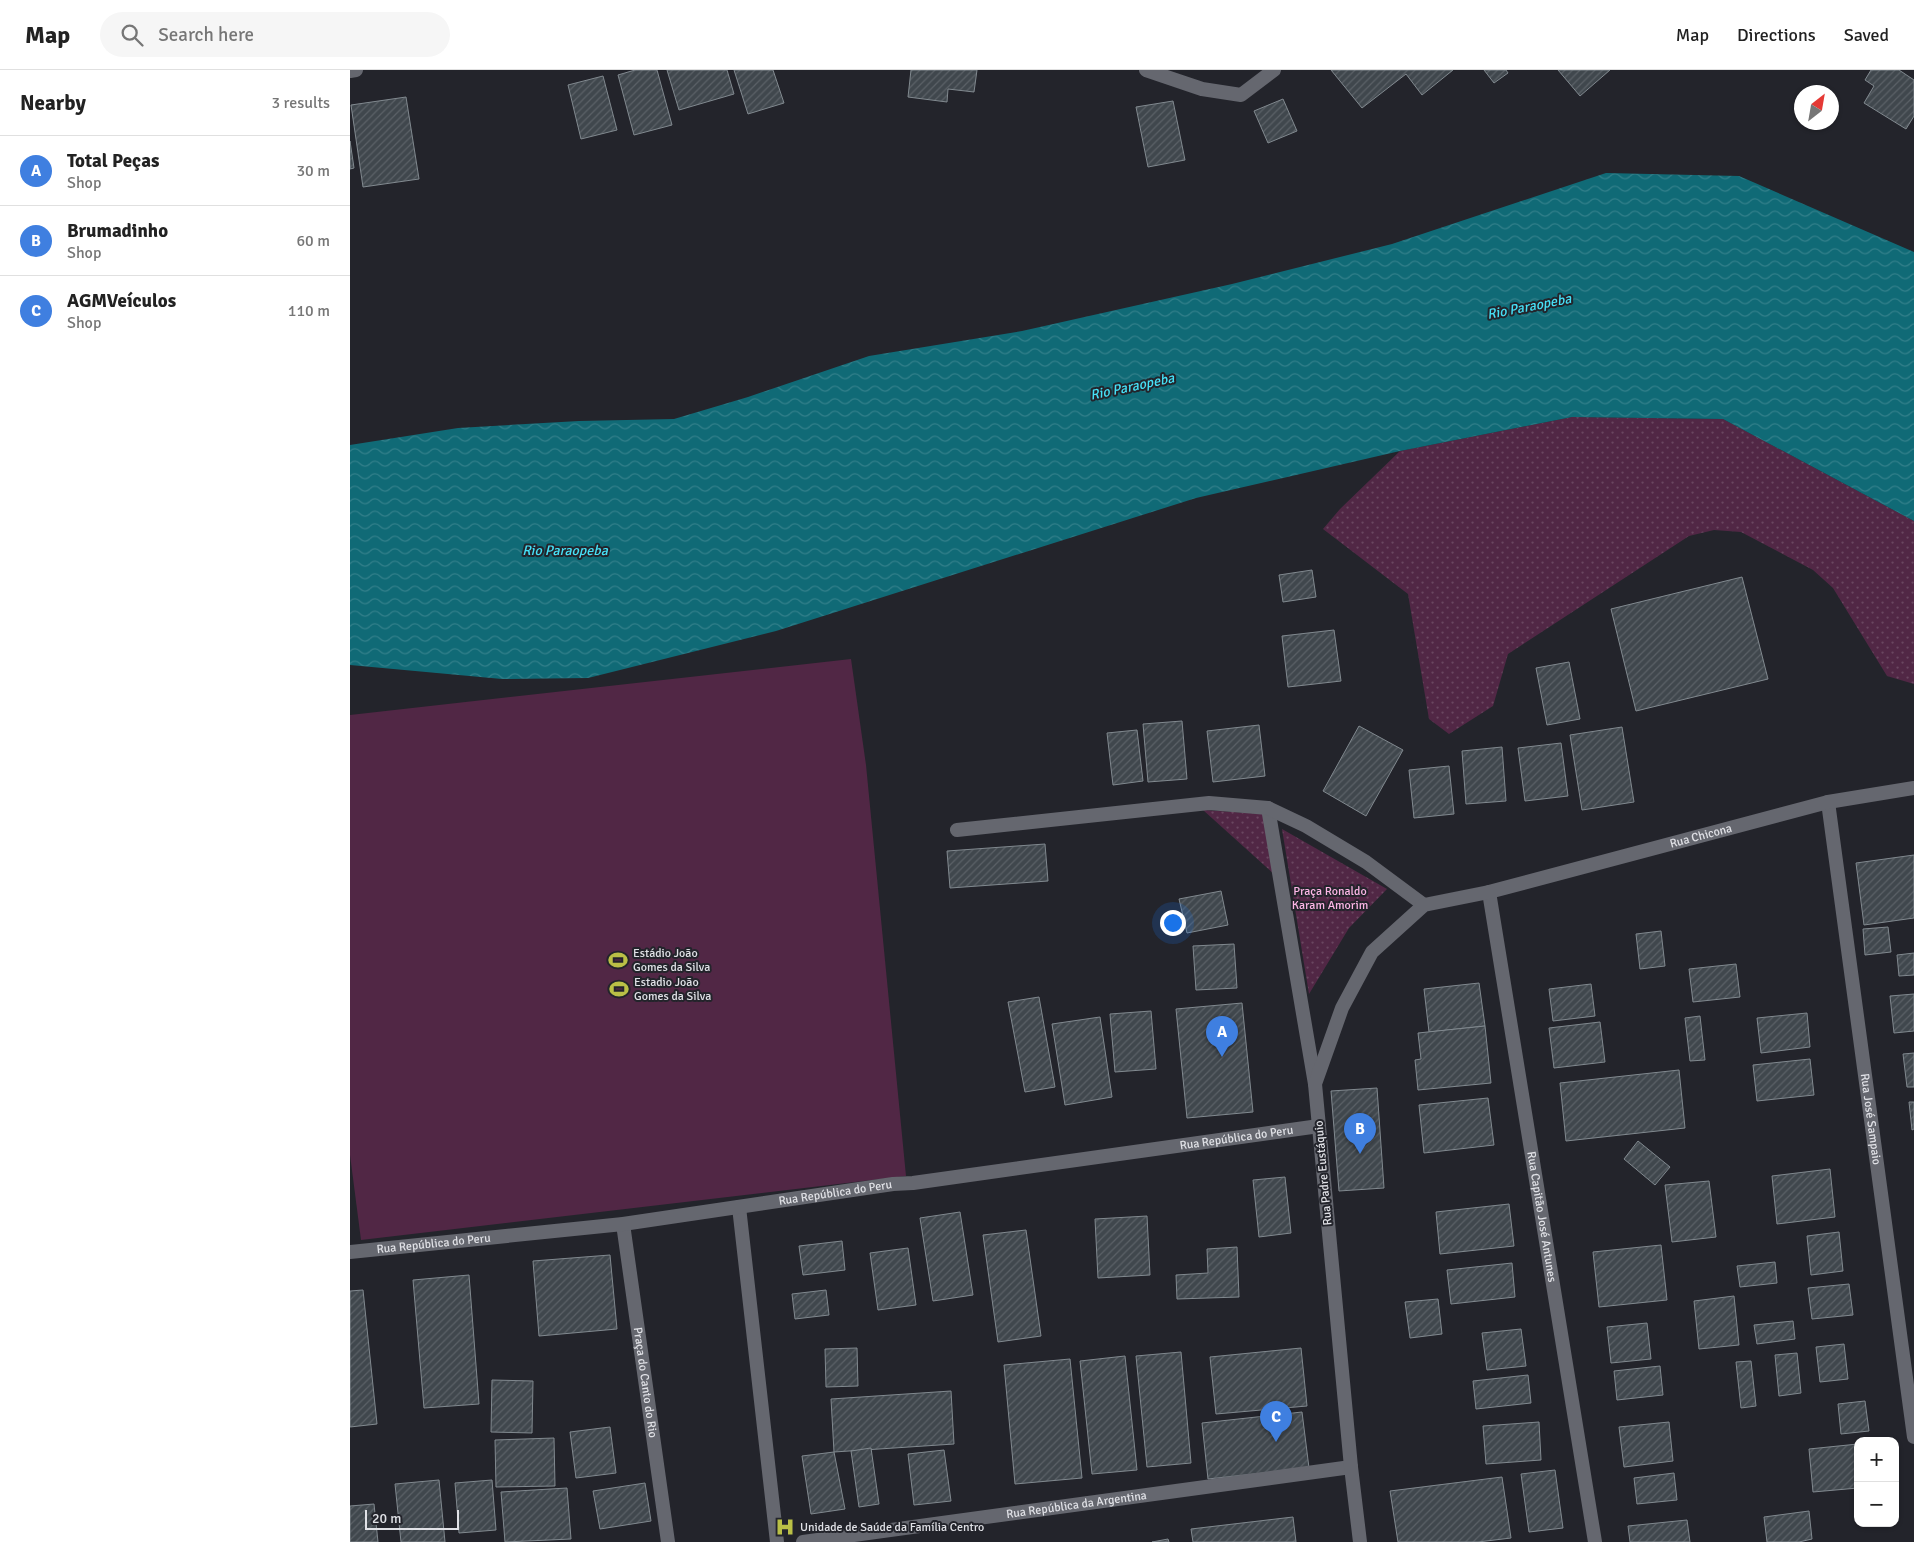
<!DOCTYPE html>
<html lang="en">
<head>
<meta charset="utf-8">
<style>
  body { margin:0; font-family:Signika,sans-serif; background:#f6f6f6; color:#222 }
  .controls { position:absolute; right:15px; bottom:15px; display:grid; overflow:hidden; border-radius:10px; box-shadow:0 1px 4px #0004 }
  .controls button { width:45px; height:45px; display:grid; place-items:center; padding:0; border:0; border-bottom:1px solid #e0e0e0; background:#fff; color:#222; font:25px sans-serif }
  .compass { position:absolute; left:1444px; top:15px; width:45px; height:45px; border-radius:50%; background:#fff; box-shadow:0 1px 4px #0004; rotate:31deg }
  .scale { position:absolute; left:15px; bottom:12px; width:94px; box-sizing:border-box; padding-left:5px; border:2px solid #e0e1e6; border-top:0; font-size:14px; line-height:18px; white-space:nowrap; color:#e0e1e6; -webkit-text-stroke:4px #23242b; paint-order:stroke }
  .you { position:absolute; left:822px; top:852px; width:18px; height:18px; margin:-12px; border:4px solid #fff; border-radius:50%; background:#1a73e8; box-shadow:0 0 0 8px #1a73e833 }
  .badge { display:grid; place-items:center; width:32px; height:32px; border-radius:50%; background:#666932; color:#fff; font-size:16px; font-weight:700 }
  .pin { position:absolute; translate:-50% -41px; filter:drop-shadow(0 1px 2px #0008) }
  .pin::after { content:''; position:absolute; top:26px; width:18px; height:15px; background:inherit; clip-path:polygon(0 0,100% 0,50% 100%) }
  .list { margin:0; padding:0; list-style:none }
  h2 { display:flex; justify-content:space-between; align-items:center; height:65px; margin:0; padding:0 20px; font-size:21px }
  h2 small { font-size:16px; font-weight:400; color:#767676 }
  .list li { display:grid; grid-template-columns:32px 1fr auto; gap:15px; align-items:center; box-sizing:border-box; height:70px; padding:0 20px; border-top:1px solid #e0e0e0 }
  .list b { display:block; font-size:19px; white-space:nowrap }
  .list p { margin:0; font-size:16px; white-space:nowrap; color:#767676 }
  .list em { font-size:16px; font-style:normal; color:#767676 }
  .icon { flex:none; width:28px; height:28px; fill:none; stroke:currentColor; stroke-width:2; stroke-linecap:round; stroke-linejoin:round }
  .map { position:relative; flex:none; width:1564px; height:1472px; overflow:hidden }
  header { display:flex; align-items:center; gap:30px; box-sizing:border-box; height:70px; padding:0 25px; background:#fff; border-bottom:1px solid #e0e0e0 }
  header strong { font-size:24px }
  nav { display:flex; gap:28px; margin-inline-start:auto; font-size:18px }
  .search { width:350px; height:45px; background:#f6f6f6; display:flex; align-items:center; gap:12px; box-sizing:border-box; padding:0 18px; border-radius:28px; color:#767676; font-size:19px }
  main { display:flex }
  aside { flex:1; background:#fff }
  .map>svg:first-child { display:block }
</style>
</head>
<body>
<header>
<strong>Map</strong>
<div class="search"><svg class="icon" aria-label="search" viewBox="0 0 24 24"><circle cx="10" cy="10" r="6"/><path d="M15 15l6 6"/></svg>Search here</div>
<nav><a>Map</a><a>Directions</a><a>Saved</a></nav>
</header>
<main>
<aside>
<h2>Nearby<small>3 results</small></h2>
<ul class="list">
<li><span class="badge" style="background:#3f7fe0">A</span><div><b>Total Peças</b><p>Shop</p></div><em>30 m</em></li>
<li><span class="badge" style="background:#3f7fe0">B</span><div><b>Brumadinho</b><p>Shop</p></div><em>60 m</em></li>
<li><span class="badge" style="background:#3f7fe0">C</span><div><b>AGMVeículos</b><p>Shop</p></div><em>110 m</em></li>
</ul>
</aside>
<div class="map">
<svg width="1564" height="1472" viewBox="0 0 1564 1472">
  <defs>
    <pattern id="grass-dots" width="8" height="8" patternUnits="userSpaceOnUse" patternTransform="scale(1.25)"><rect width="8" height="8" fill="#512745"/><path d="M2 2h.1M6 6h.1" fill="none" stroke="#6a4660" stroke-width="1.8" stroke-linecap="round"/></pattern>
    <pattern id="water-waves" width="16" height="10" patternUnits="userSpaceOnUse" patternTransform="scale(1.25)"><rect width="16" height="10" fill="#106a76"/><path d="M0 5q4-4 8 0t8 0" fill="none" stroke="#327f8a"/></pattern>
    <pattern id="building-hatch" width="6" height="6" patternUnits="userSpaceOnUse" patternTransform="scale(1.25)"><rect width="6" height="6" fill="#40474d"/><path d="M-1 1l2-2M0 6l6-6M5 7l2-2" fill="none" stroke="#5b6167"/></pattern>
  </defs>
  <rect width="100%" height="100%" fill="#23242b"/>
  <g fill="url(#grass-dots)">
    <path d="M1222,347L1373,349L1564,451V614L1537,606L1483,518L1463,500L1391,462L1364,460L1339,466L1158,584L1143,636L1099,664L1079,649L1058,524L973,459L990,439L1050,381Z"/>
    <path d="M853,740L914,744L924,804Z"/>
    <path d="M932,759L1037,819L999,858L959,924Z"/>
  </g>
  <path fill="#512745" d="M501,589L516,695L556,1106L11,1170L0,1085V645Z"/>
  <path fill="url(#water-waves)" d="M1256,103L1389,106L1564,182V451L1373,349L1222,347L1050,381L846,428L426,561L238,608L152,609L0,595V375L108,358L229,351L324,349L398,327L519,286L672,261L882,214L1042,174Z"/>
  <g fill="url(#building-hatch)" stroke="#81898f">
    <path d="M285,0H307L322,55L284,65L268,5Z"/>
    <path d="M317,0H377L384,24L329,40Z"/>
    <path d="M384,0H423L434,33L398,44Z"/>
    <path d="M561,0H627L624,22L598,19L597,32L558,27Z"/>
    <path d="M981,0H1103L1072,25L1056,4L1012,38Z"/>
    <path d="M1134,0H1156L1158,3L1144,13Z"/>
    <path d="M1208,0H1260L1230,26Z"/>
    <path d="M1521,0H1549L1564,10V46L1556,59L1514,33L1524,16L1515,10Z"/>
    <path d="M253,6L267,60L231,69L218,15Z"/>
    <path d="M56,27L69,109L13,117L1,35Z"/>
    <path d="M933,29L947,61L918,73L904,41Z"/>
    <path d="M823,31L835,90L798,97L786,37Z"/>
    <path d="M0,71L4,98L0,99Z"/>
    <path d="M962,500L966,527L933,532L929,505Z"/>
    <path d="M1392,507L1418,609L1286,641L1261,539Z"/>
    <path d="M984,560L991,611L938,617L932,566Z"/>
    <path d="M1219,592L1230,649L1197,655L1186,598Z"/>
    <path d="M832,651L837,709L798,712L793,654Z"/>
    <path d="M909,655L915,706L863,712L857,661Z"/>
    <path d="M1009,656L1053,680L1016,746L973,721Z"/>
    <path d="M1272,657L1284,732L1232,740L1220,665Z"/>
    <path d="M787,660L793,711L763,715L757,663Z"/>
    <path d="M1211,673L1218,726L1175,731L1168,678Z"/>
    <path d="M1152,677L1156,731L1116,734L1112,681Z"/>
    <path d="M1099,696L1104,744L1064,748L1059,700Z"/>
    <path d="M695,774L698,811L600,818L597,781Z"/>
    <path d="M1564,785V848L1514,855L1506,793Z"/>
    <path d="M871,821L878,855L837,863L829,829Z"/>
    <path d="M1538,857L1541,882L1515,885L1513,859Z"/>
    <path d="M1311,861L1315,896L1290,899L1286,864Z"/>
    <path d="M884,874L887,918L846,920L843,876Z"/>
    <path d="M1564,883V905L1549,906L1547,885Z"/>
    <path d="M1386,894L1390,927L1343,932L1339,899Z"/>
    <path d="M1129,913L1135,956L1079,962L1074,919Z"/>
    <path d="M1241,914L1245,946L1203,951L1199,919Z"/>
    <path d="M1564,924V961L1544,963L1540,926Z"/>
    <path d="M689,927L705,1017L675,1022L658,932Z"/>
    <path d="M892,933L903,1042L837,1048L826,939Z"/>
    <path d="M801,941L806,999L765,1002L760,944Z"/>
    <path d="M1457,943L1460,977L1411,983L1407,948Z"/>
    <path d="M1350,946L1355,990L1340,991L1335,948Z"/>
    <path d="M750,947L762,1027L715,1035L702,954Z"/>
    <path d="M1250,952L1255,992L1204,998L1199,958Z"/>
    <path d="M1135,956L1141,1013L1068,1020L1065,990L1071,989L1068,963Z"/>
    <path d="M1564,983V1017H1557L1553,984Z"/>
    <path d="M1460,989L1464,1025L1407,1031L1403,995Z"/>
    <path d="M1329,1000L1335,1058L1216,1071L1210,1013Z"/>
    <path d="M1027,1018L1034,1118L989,1121L981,1021Z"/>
    <path d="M1138,1028L1144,1075L1074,1083L1069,1035Z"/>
    <path d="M1559,1032H1564V1059L1562,1060Z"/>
    <path d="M1288,1071L1320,1097L1305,1115L1274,1089Z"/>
    <path d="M1480,1099L1485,1147L1427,1154L1422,1106Z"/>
    <path d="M935,1107L941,1163L909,1167L903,1110Z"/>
    <path d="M1359,1111L1366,1167L1322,1172L1315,1115Z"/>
    <path d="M1159,1134L1164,1176L1090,1184L1086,1142Z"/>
    <path d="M610,1142L623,1225L583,1231L570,1148Z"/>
    <path d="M797,1146L800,1205L748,1208L745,1149Z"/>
    <path d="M676,1160L691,1266L648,1272L633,1165Z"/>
    <path d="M1489,1162L1493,1201L1461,1205L1457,1166Z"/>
    <path d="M492,1171L495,1200L453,1205L449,1176Z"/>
    <path d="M1311,1175L1317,1230L1249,1237L1243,1182Z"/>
    <path d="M887,1177L889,1227L827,1229L826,1205L858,1203L857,1179Z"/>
    <path d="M558,1178L566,1235L528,1240L520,1183Z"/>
    <path d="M260,1185L267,1259L189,1266L183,1191Z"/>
    <path d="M1425,1192L1427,1213L1390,1217L1387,1196Z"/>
    <path d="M1162,1193L1165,1227L1101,1234L1097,1200Z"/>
    <path d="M119,1205L129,1334L74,1338L63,1210Z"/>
    <path d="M1499,1214L1503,1245L1462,1249L1458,1218Z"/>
    <path d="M13,1220L27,1354L0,1357V1221Z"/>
    <path d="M476,1220L479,1245L445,1249L442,1224Z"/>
    <path d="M1384,1226L1389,1275L1349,1279L1344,1231Z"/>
    <path d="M1088,1229L1092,1264L1060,1268L1055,1232Z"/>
    <path d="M1443,1251L1445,1269L1407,1274L1404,1255Z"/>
    <path d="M1297,1253L1301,1289L1261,1293L1257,1257Z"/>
    <path d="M1171,1259L1176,1296L1137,1300L1132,1263Z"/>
    <path d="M1494,1274L1498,1309L1470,1312L1466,1277Z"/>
    <path d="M507,1278L508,1316L476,1317L475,1279Z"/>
    <path d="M951,1278L957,1336L866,1344L860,1287Z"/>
    <path d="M831,1282L841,1393L797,1397L786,1286Z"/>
    <path d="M1447,1283L1451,1323L1429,1326L1425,1285Z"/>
    <path d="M775,1286L787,1400L742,1404L730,1291Z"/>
    <path d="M720,1289L732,1408L665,1414L654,1295Z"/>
    <path d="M1401,1291L1406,1336L1391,1338L1386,1292Z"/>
    <path d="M1310,1296L1313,1325L1267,1330L1264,1301Z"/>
    <path d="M1178,1305L1181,1333L1126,1339L1123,1311Z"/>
    <path d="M142,1310L183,1311L182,1363L141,1362Z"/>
    <path d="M601,1321L604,1374L484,1382L481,1329Z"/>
    <path d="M1515,1331L1519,1361L1491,1364L1488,1334Z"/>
    <path d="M952,1342L959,1398L858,1409L852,1353Z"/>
    <path d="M1189,1352L1191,1390L1136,1394L1133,1356Z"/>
    <path d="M1319,1352L1323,1391L1274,1397L1269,1357Z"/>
    <path d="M260,1357L266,1403L226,1408L220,1362Z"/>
    <path d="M204,1368L205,1416L146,1417L145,1370Z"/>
    <path d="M1508,1374V1418L1463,1422L1459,1379Z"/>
    <path d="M521,1378L529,1434L509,1437L501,1381Z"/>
    <path d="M594,1380L601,1431L564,1435L558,1384Z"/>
    <path d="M484,1382L495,1439L461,1444L452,1386Z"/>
    <path d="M1205,1400L1213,1458L1179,1462L1171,1404Z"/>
    <path d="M1324,1403L1327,1430L1287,1434L1284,1408Z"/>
    <path d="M1152,1407L1161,1468L1128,1472H1048L1040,1421Z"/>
    <path d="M89,1410L95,1472H51L45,1414Z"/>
    <path d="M142,1410L146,1460L109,1463L105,1413Z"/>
    <path d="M295,1413L301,1451L250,1459L243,1421Z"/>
    <path d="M217,1418L221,1469L155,1472L151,1422Z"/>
    <path d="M24,1434L28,1472H0V1436Z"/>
    <path d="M1459,1441L1462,1469L1449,1472H1417L1414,1447Z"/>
    <path d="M943,1447L946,1472H843L841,1459Z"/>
    <path d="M1337,1450L1340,1472H1280L1278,1456Z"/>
    <path d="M818,1469L819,1472H802Z"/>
  </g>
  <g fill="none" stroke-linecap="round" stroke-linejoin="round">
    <g stroke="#65676f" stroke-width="14">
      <path d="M796,0L852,19L891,25L924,0"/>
      <path d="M0,1L6,0"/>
      <path id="s1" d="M1478,732L1564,1367"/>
      <path d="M918,738L965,1014"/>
      <path d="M607,760L859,733L918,738L956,756L1016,792L1074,835"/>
      <path id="s2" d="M1139,822L1245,1472"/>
      <path d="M389,1137L427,1472"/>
      <path id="s3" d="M273,1154L318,1472"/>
      <path id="s4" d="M0,1182L273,1154L543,1114L563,1113L969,1056"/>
      <path id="s5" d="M453,1472L1001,1397"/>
    </g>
    <path stroke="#65676f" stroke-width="14" id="s6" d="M1010,1472L1001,1397L965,1014L992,938L1022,882L1074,835L1139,822L1478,732L1564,718"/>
  </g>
  <defs>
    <g id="stadium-bare" transform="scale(1.5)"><path d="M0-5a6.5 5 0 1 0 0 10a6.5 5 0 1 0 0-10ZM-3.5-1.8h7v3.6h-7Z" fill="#bac046" stroke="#23242b" stroke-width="2.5" paint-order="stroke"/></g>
    <g id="hospital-bare" transform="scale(1.5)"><path d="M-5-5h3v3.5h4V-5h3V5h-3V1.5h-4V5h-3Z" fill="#bac046" stroke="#23242b" stroke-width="2.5" paint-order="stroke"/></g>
  </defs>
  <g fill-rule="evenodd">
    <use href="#stadium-bare" x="268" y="890"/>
    <use href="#stadium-bare" x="269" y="919"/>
    <use href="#hospital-bare" x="435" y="1457"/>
  </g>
  <g text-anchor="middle" stroke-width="4" stroke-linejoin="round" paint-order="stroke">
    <g font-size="12" fill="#e0e1e6" stroke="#23242b">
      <text dy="4" stroke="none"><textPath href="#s6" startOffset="960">Rua Chicona</textPath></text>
      <text dy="4" stroke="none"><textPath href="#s1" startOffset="320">Rua José Sampaio</textPath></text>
      <text dy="4" stroke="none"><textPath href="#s4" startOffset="894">Rua República do Peru</textPath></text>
      <text transform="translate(973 1103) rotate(-95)" y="4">Rua Padre Eustáquio</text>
      <text dy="4" stroke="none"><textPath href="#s4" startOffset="489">Rua República do Peru</textPath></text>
      <text dy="4" stroke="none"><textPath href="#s2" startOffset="329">Rua Capitão José Antunes</textPath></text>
      <text dy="4" stroke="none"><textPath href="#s4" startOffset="84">Rua República do Peru</textPath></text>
      <text dy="4" stroke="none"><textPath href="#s3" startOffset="160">Praça do Canto do Rio</textPath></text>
      <text dy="4" stroke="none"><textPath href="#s5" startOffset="276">Rua República da Argentina</textPath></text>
    </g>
    <g font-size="12" fill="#fdb6e6" stroke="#23242b">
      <text x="980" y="825">Praça Ronaldo<tspan x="980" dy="14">Karam Amorim</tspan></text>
    </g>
    <g font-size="12" fill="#e0e1e6" stroke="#23242b" text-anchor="start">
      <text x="283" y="887">Estádio João<tspan x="283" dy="14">Gomes da Silva</tspan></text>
      <text x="284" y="916">Estadio João<tspan x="284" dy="14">Gomes da Silva</tspan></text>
      <text x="450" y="1461">Unidade de Saúde da Família Centro</text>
    </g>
    <g font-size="14" font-style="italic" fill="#46e1f7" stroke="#23242b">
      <text transform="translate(1179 236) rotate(-11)" y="5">Rio Paraopeba</text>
      <text transform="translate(782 316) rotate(-12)" y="5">Rio Paraopeba</text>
      <text x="215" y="485">Rio Paraopeba</text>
    </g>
  </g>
</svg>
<div class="controls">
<button>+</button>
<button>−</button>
</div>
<svg class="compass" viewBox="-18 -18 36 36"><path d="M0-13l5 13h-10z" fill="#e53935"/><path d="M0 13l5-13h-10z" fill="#767676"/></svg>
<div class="scale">20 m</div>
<div class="you"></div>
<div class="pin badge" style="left:872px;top:987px;background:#3f7fe0">A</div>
<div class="pin badge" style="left:1010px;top:1084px;background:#3f7fe0">B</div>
<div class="pin badge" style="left:926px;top:1372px;background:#3f7fe0">C</div>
</div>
</main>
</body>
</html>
